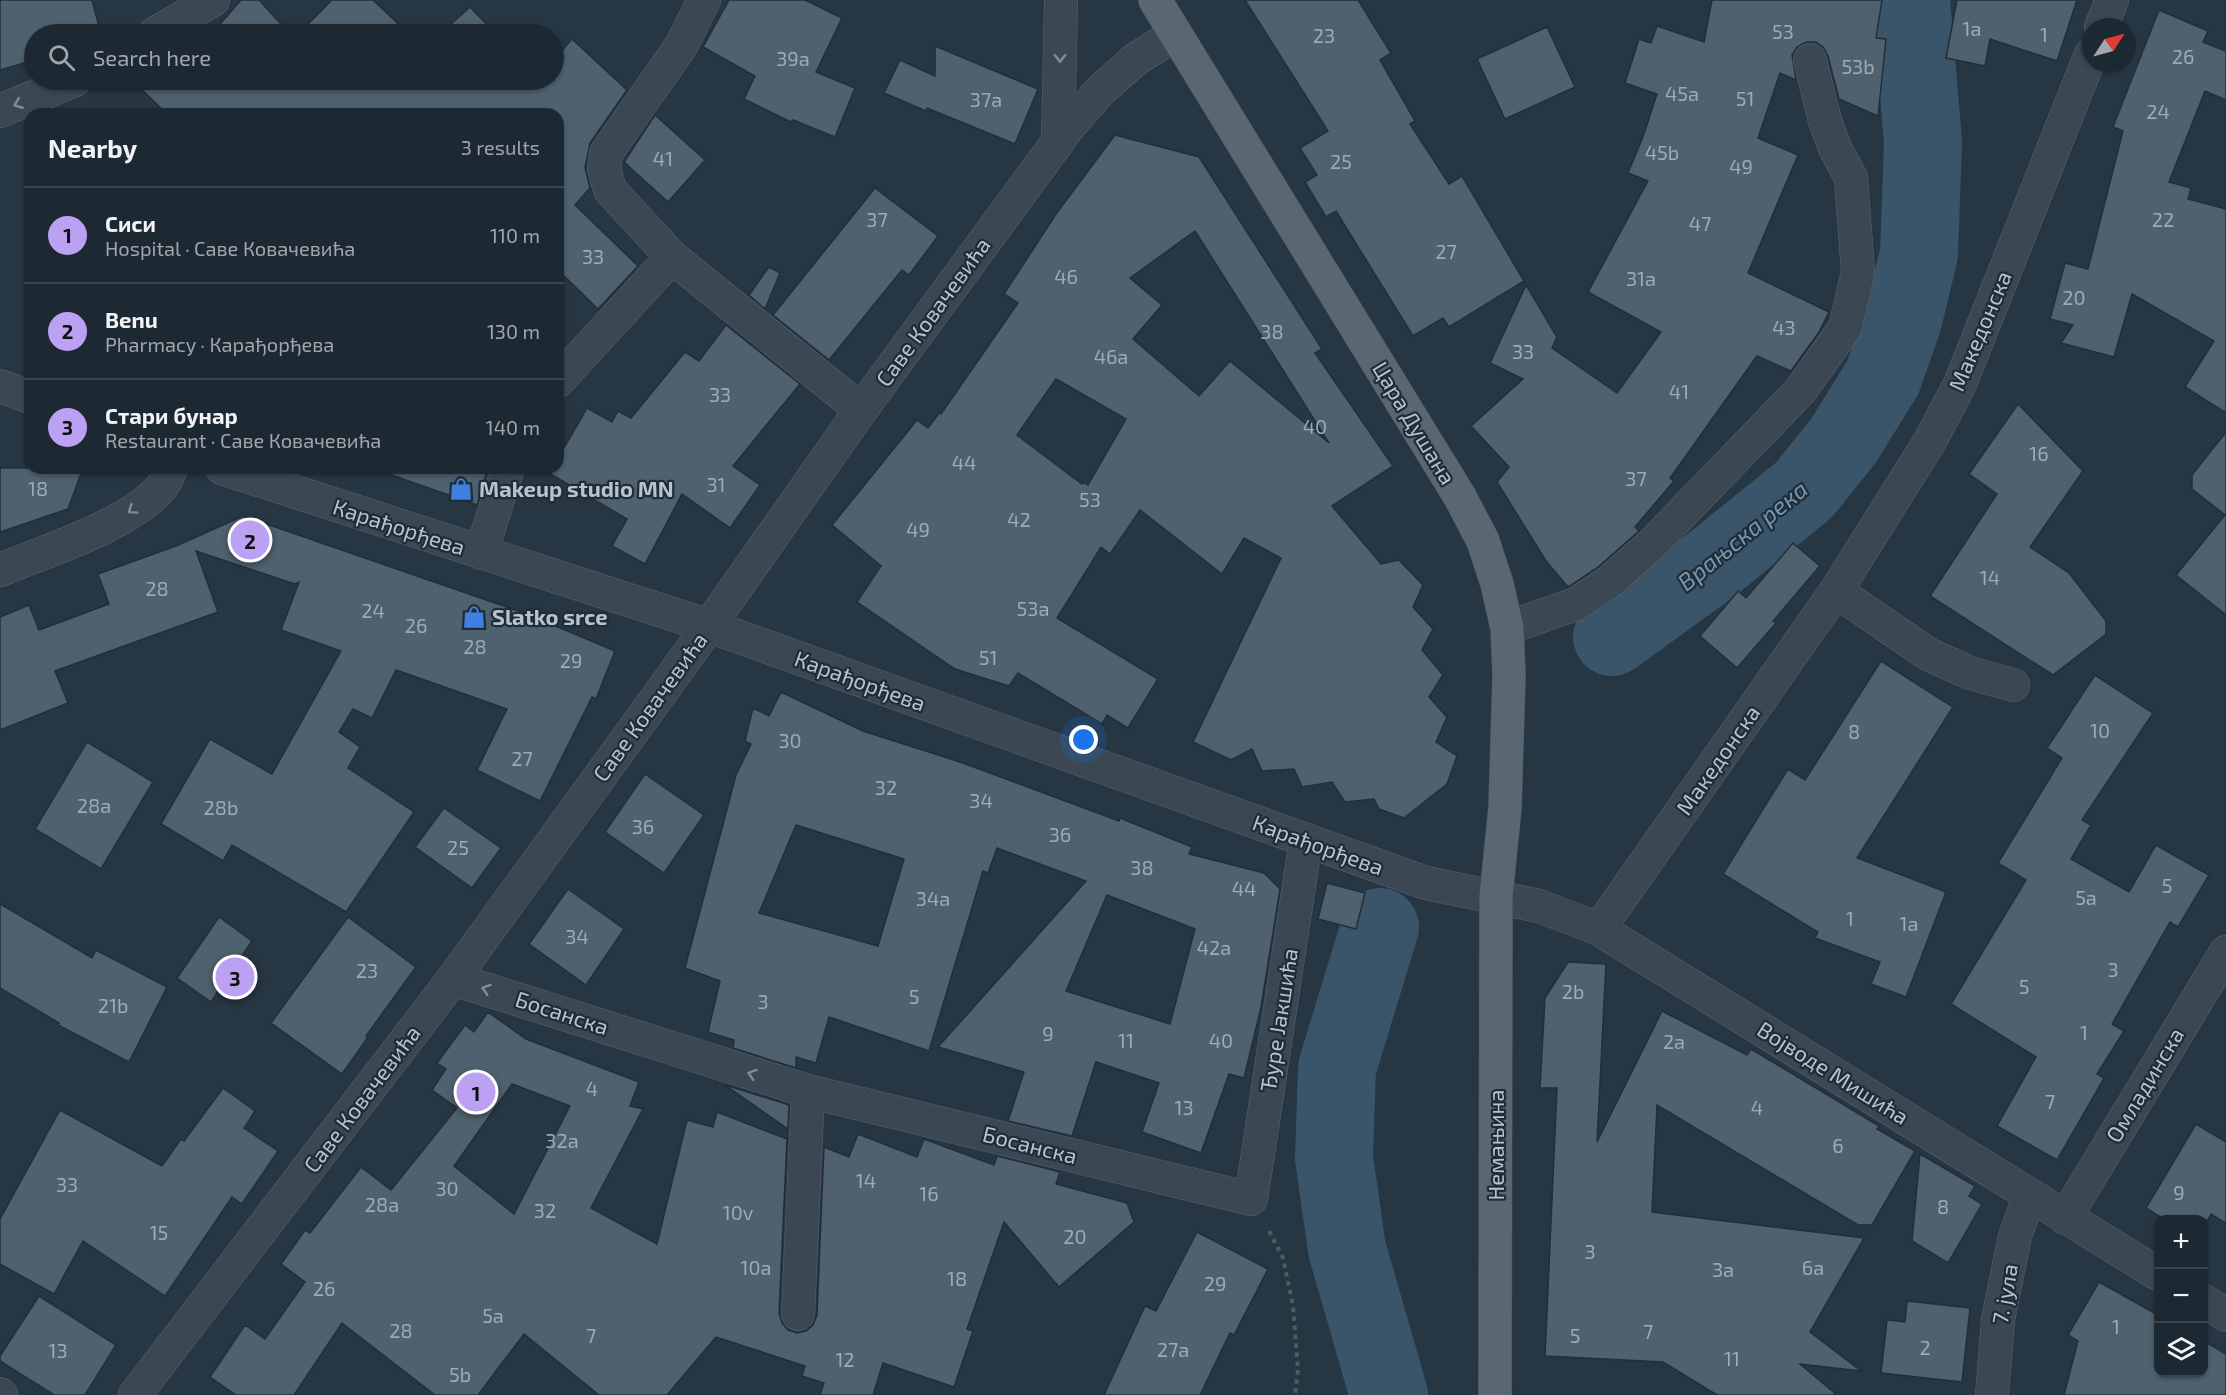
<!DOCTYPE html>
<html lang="en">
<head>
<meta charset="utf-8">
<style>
  body { margin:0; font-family:"Exo 2",sans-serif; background:#25303a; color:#f1f3f6 }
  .controls { position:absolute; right:18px; bottom:18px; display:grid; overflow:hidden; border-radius:12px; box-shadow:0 2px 4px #0004 }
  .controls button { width:54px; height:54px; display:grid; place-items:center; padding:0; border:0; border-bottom:2px solid #3a444d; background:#1c2832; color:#f1f3f6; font:30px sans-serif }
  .compass { position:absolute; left:2082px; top:18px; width:54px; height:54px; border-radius:50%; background:#1c2832; box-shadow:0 2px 4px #0004; rotate:54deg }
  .you { position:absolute; left:1084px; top:740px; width:21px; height:21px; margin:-15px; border:4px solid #fff; border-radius:50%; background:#1a73e8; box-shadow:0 0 0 9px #1a73e833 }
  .badge { display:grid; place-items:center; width:39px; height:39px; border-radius:50%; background:#bca0f2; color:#111; font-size:20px; font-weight:700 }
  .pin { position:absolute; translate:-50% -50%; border:3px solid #fff; box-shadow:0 2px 6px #0006 }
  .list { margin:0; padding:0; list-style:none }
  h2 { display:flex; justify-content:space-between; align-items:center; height:78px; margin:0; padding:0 24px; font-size:26px }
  h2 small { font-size:20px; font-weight:400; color:#a0a6ac }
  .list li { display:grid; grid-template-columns:39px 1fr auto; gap:18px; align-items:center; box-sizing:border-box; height:96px; padding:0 24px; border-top:2px solid #3a444d }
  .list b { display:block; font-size:22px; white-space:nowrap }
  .list p { margin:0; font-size:20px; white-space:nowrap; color:#a0a6ac }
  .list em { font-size:20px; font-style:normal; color:#a0a6ac }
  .icon { flex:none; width:33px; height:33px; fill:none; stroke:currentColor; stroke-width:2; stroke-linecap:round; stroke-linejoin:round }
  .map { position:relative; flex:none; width:2226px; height:1395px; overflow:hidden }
  .search { position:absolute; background:#1c2832; box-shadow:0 2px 4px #0004; left:24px; top:24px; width:540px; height:66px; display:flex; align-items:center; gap:15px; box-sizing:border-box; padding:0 21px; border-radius:33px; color:#a0a6ac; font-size:22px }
  .panel { position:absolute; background:#1c2832; box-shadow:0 2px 4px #0004; left:24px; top:108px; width:540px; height:366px; border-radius:18px }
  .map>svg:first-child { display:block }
</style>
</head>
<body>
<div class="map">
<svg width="2226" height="1395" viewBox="0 0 2226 1395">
  <rect width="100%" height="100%" fill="#263643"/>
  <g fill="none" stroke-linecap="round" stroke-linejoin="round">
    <g stroke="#3a556a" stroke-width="78">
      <path d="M1612,637L1710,566L1804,490L1844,440L1883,377L1903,320L1919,254L1923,142L1911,0"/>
      <path d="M1380,927L1337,1068L1334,1158L1347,1249L1389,1395"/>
    </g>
  </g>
  <g fill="#4f616e" stroke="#222f3a" stroke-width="1.5" fill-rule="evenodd">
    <path d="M0,0H92L101,34H34V60L0,70Z"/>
    <path d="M241,0H259L290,34H225L221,23Z"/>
    <path d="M332,0H373L409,34H298Z"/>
    <path d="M729,0H805L842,18L816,72L855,88L835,137L793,120L791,122L744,99L755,76L703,47Z"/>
    <path d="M1245,0H1358L1391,53L1380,60L1415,121L1410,124L1449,184L1462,176L1524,281L1449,327L1443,318L1413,336L1336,211L1326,217L1305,182L1317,175L1300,148L1328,131Z"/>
    <path d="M1712,0H1882L1876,38L1886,39L1878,116L1839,99L1828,56L1823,47L1816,42H1806L1797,47L1792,55L1796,80L1780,73L1758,138L1798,155L1748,273L1829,312L1819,332L1791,371L1757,356L1670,478L1674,481L1635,527L1639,531L1598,567L1568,587L1546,561L1497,482L1509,467L1471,426L1523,379L1490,363L1526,285L1557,337L1552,348L1617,393L1661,332L1588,292L1648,181L1628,173L1644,134L1657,94L1625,83L1639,39L1651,43L1657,26L1704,42Z"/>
    <path d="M1957,0H2077L2057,61L1990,39L1985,66L1946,58Z"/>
    <path d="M470,7L496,34H440Z"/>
    <path d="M2159,10L2208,31L2203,42L2226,51V100L2205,91L2169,182L2191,188L2188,199L2226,209V413L2185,387L2214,341L2132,294L2114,357L2061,343L2073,325L2050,319L2065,263L2088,269L2123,131L2113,127Z"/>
    <path d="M1547,27L1575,87L1505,119L1477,59Z"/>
    <path d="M572,39L627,90L590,143L585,167L590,188L575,205L638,266L598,309L558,270V114H167L132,80H554V60Z"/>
    <path d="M935,46L1038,89L1015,144L927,108L926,111L884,93L900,60L935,76Z"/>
    <path d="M655,115L705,160L668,202L624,162Z"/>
    <path d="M1115,135L1199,157L1322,349L1315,353L1393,466L1332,506L1381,564L1399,560L1423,585L1413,607L1433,629L1422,650L1443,675L1429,697L1447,717L1436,742L1457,756L1447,784L1404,818L1379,809L1374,799L1345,802L1332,782L1302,787L1294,769L1262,771L1252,749L1231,760L1193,742L1281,558L1244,538L1222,574L1140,510L1110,554L1101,547L1057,618L1158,679L1128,728L1107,715L1102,724L1018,673L1009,686L955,669L857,602L881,566L832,525L917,420L928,428L940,412L941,414L1018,303L1004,294L1056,214ZM1195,231L1329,443L1230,361L1199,396L1133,339L1162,305L1130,278ZM1056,379L1126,419L1088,485L1083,482L1082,484L1017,435Z"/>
    <path d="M875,188L938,236L909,275L902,270L829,360L773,315Z"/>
    <path d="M769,267L780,273L765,309L749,295Z"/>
    <path d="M726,325L800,384L733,466L760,485L730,528L682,494L645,564L612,546L627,519L549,473L552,468H558V458L587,408L612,422L618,411L631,418L685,352L699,361Z"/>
    <path d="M2018,404L2083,471L2030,547L2069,573L2106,621V634L2053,675L1930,596L1997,494L1969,474Z"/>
    <path d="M2226,432V615L2176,575L2225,515L2192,489V475Z"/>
    <path d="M0,468H83L68,509L0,532Z"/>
    <path d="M387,468H488L477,505L386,473Z"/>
    <path d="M243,516L527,614L615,651L596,699L592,697L540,801L477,770L507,709L396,670L372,718L353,709L339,732L360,747L348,768L414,812L346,912L232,845L223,861L161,824L210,739L272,774L341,651L281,630L299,582L295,584L196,551L218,612L55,671L68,703L0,730V617L29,605L39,630L109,604L98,574L176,546Z"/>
    <path d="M1793,543L1820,566L1773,621L1776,623L1737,668L1700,636L1738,591L1746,598Z"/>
    <path d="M1881,661L1953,707L1857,858L1946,892L1906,997L1871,984L1880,962L1815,938L1818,932L1723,874L1788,769L1805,780Z"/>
    <path d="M2095,675L2153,713L2082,820L2091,825L2071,859L2129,892L2156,845L2209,875L2178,927L2170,922L2112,1024L2124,1031L2097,1074L2104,1078L2057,1160L1997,1126L2036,1057L1951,1004L2026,880L1998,863L2062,758L2047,748Z"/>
    <path d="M781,692L863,731L960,762L1119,821L1120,818L1192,847L1189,854L1264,873L1280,889L1261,1007L1244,1078L1229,1074L1201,1153L1142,1132L1159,1083L1096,1062L1072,1136L1008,1121L1024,1072L938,1047L1086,881L997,848L988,873L983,871L929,1051L829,1017L816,1063L796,1057V1068L733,1048L734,1040L708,1032L720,981L685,968L736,775L751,744L745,741L753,708L769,716ZM796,825L904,859L878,946L759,913ZM1107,895L1195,929L1170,1024L1066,991Z"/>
    <path d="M87,742L153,782L101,869L35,829Z"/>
    <path d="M645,774L704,815L664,873L605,832Z"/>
    <path d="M444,808L501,848L472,888L415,847Z"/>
    <path d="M1327,883L1365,893L1356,929L1318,919Z"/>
    <path d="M568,889L624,929L586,985L529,944Z"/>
    <path d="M0,904L92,958L96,950L167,987L129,1062L58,1025L59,1023L0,988Z"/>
    <path d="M219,917L252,941L211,1002L177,978Z"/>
    <path d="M348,917L416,967L366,1036L368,1037L342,1074L271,1023Z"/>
    <path d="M1568,962L1606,964L1597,1142L1662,1011L1747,1055L1751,1049L1879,1126L1877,1129L1915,1151L1872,1225H1858L1657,1105L1652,1212L1864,1238L1810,1332L1861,1371L1800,1364L1837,1395H1717L1663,1362L1545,1356L1557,1088H1540L1545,998Z"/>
    <path d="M488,1012L526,1039L639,1082L630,1106L643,1109L591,1208L657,1244L687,1120L713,1127L717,1112L787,1139L779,1313L782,1323L788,1330L797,1333L806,1331L813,1325L817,1315L824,1147L849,1157L858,1134L917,1157L924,1139L994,1165L997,1156L1060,1172L1056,1184L1127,1203L1134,1222L1059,1287L1004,1222L967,1329L973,1331L954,1387L883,1363L873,1395H820L824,1383L802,1376L805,1366L716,1337L667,1395H599L524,1334L478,1395H435L342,1323L294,1395H236L210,1377L245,1325L265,1339L305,1282L281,1264L305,1230L310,1233L361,1167L391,1190L457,1108L432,1090L446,1069L437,1063L465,1025L474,1032ZM512,1084L570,1106L514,1214L454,1166Z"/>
    <path d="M725,1085L789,1105L788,1129Z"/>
    <path d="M223,1088L255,1111L244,1128L278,1151L242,1204L232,1197L165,1296L83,1241L54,1294L0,1264V1219L60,1110L162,1166L181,1139L184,1141Z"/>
    <path d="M2196,1124L2226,1142V1223L2211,1214L2208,1220H2165L2146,1208Z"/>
    <path d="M1920,1154L1975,1186L1969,1196L1982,1204L1948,1263L1912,1241Z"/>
    <path d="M1197,1232L1268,1269L1234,1335L1230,1333L1200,1395H1104L1145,1306L1156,1311Z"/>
    <path d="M2099,1282L2158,1315V1372H2204V1341L2226,1354V1395H2064L2078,1341L2068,1335Z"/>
    <path d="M39,1296L116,1345L85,1395H54L0,1361V1356Z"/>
    <path d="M1907,1301L1970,1308L1962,1382L1881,1373L1887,1320L1905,1322Z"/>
  </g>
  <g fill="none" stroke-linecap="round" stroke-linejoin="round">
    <g stroke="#596670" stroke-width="34">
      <g id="minor">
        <path d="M704,0L681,46L606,153L604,169L610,190L672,257L861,410"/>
        <path d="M2101,27L2112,0"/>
        <path d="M154,34L213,0"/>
        <path d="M0,111L75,80"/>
        <path d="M1058,142L1061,0"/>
        <path d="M558,381L672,257"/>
        <path d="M0,386L30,397"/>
        <path d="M222,468L709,626L1426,883L1539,906L1599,929L2158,1274"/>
        <path d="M481,553L508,468"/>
        <path d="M0,570C46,551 133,524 163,485C167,480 169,473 171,468"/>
        <path d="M1836,591L1928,654L1970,673L2013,685"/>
        <path d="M1507,628L1576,604L1609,582L1652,544L1800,391L1845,328L1858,272L1851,178L1835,148L1825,121L1810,60"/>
        <path d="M1599,929L1836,591L1930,441L1960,384L2091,54"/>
        <path d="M453,979L808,1091L1251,1199L1306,840"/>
        <path d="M2065,1218L2226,952"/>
        <path d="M2204,1301L2226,1315"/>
        <path d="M798,1314L808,1091"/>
        <path d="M0,1394L1,1395"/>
        <path d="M135,1395L453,979L709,626L861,410L1070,125L1101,90L1136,59L1176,34"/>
        <path d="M1992,1395L1998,1320L2015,1236L2030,1195"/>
      </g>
    </g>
    <g stroke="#45515c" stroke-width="34">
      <path id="major" d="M1155,0L1460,497L1483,541L1497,584L1507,628L1509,675L1505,808L1496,896L1495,1395"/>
    </g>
    <path stroke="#47605f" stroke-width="4" stroke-dasharray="4.5 4.5" stroke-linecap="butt" d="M1269,1231L1283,1258L1293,1306L1298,1370L1295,1395"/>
    <use href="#minor" stroke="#3b4853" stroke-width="33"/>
    <use href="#major" stroke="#596772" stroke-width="33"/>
  </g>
  <defs><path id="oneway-chevron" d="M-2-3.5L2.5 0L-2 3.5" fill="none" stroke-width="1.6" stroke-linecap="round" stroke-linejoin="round" transform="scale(1.5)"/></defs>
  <g stroke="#808c96">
    <use href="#oneway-chevron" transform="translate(1060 58) rotate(91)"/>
    <use href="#oneway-chevron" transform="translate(18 104) rotate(158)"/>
    <use href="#oneway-chevron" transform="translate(132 510) rotate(145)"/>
    <use href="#oneway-chevron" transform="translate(486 989) rotate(-163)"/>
    <use href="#oneway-chevron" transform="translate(752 1074) rotate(-162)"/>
  </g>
  <defs>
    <g id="shop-bare" transform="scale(1.8)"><path d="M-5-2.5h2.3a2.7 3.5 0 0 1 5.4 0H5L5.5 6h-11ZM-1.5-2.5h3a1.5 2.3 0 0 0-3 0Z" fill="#3f7fe0" stroke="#1f2d38" stroke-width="2.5" paint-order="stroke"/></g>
  </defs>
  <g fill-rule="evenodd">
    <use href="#shop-bare" x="461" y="489"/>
    <use href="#shop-bare" x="474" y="617"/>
  </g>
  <g text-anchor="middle" stroke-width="4.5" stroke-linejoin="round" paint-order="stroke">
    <g font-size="20" fill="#9eaab4">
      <text x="1972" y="36">1a</text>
      <text x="1783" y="39">53</text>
      <text x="2044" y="42">1</text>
      <text x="1324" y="43">23</text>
      <text x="2183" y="64">26</text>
      <text x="793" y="66">39a</text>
      <text x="1858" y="74">53b</text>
      <text x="1682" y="101">45a</text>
      <text x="1745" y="106">51</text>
      <text x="986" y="107">37a</text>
      <text x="2158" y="119">24</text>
      <text x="1662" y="160">45b</text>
      <text x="663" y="166">41</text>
      <text x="1341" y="169">25</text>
      <text x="1741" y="174">49</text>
      <text x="877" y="227">37</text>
      <text x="2163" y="227">22</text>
      <text x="1700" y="231">47</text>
      <text x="1446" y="259">27</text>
      <text x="593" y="264">33</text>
      <text x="1066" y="284">46</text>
      <text x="1641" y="286">31a</text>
      <text x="2074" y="305">20</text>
      <text x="1784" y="335">43</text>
      <text x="1272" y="339">38</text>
      <text x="1523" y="359">33</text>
      <text x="1111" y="364">46a</text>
      <text x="1679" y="399">41</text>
      <text x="720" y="402">33</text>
      <text x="1315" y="434">40</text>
      <text x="2039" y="461">16</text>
      <text x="964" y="470">44</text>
      <text x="1636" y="486">37</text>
      <text x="716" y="492">31</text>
      <text x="38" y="496">18</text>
      <text x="1090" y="507">53</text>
      <text x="1019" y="527">42</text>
      <text x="918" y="537">49</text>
      <text x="1990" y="585">14</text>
      <text x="157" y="596">28</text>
      <text x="1033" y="616">53a</text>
      <text x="373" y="618">24</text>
      <text x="416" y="633">26</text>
      <text x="475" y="654">28</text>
      <text x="988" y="665">51</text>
      <text x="571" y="668">29</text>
      <text x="2100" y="738">10</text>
      <text x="1854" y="739">8</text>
      <text x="790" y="748">30</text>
      <text x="522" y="766">27</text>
      <text x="886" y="795">32</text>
      <text x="981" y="808">34</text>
      <text x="94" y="813">28a</text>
      <text x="221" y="815">28b</text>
      <text x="643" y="834">36</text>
      <text x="1060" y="842">36</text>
      <text x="458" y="855">25</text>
      <text x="1142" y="875">38</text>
      <text x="2167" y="893">5</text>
      <text x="1244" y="896">44</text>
      <text x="2086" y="905">5a</text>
      <text x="933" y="906">34a</text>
      <text x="1850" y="926">1</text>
      <text x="1909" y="931">1a</text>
      <text x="577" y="944">34</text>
      <text x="1214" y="955">42a</text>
      <text x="2113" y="977">3</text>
      <text x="367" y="978">23</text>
      <text x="2024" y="994">5</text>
      <text x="1573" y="999">2b</text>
      <text x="914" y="1004">5</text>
      <text x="763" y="1009">3</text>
      <text x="113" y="1013">21b</text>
      <text x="2084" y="1040">1</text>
      <text x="1048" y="1041">9</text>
      <text x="1126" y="1048">11</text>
      <text x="1221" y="1048">40</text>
      <text x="1674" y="1049">2a</text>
      <text x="592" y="1096">4</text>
      <text x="2050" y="1109">7</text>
      <text x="1184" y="1115">13</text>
      <text x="1757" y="1115">4</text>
      <text x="562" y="1148">32a</text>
      <text x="1838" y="1153">6</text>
      <text x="866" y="1188">14</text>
      <text x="67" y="1192">33</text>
      <text x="447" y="1196">30</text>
      <text x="2179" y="1200">9</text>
      <text x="929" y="1201">16</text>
      <text x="382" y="1212">28a</text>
      <text x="1943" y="1214">8</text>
      <text x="545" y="1218">32</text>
      <text x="738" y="1220">10v</text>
      <text x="159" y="1240">15</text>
      <text x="1075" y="1244">20</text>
      <text x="1590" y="1259">3</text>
      <text x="756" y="1275">10a</text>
      <text x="1813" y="1275">6a</text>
      <text x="1723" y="1277">3a</text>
      <text x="957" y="1286">18</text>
      <text x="1215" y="1291">29</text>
      <text x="324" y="1296">26</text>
      <text x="493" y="1323">5a</text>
      <text x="2116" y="1334">1</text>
      <text x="401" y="1338">28</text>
      <text x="1648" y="1339">7</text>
      <text x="591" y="1343">7</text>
      <text x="1575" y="1343">5</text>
      <text x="1925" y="1355">2</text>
      <text x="1173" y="1357">27a</text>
      <text x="58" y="1358">13</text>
      <text x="1732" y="1366">11</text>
      <text x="845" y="1367">12</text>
      <text x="460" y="1382">5b</text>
    </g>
    <g font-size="22" fill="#b8c3cc" stroke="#1f2d38">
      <text transform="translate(933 312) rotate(-54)" y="8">Саве Ковачевића</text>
      <text transform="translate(1980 331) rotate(-67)" y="8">Македонска</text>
      <text transform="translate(1414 423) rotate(59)" y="8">Цара Душана</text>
      <text transform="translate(399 527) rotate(18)" y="8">Карађорђева</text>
      <text transform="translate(860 681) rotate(20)" y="8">Карађорђева</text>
      <text transform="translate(650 707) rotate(-54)" y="8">Саве Ковачевића</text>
      <text transform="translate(1718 760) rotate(-55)" y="8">Македонска</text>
      <text transform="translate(1318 845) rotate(20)" y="8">Карађорђева</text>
      <text transform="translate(562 1013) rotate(18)" y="8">Босанска</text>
      <text transform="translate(1279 1020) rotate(-81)" y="8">Ђуре Јакшића</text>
      <text transform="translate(1833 1073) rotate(32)" y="8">Војводе Мишића</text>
      <text transform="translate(2145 1085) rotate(-59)" y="8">Омладинска</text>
      <text transform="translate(362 1099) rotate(-53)" y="8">Саве Ковачевића</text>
      <text transform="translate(1030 1145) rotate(14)" y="8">Босанска</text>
      <text transform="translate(1496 1145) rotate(-90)" y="8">Немањина</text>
      <text transform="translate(2005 1294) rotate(-80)" y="8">7. јула</text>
    </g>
    <g font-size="22" font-weight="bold" fill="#b8c3cc" stroke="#1f2d38" text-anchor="start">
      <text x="479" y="497">Makeup studio MN</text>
      <text x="492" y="625">Slatko srce</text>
    </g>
    <g font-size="24" font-style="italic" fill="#7897af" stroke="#1f2d38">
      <text transform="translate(1743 536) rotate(-39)" y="8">Врањска река</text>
    </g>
  </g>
</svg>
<div class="controls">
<button>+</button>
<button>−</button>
<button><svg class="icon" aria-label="layers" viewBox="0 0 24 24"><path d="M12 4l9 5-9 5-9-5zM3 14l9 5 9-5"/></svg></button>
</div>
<svg class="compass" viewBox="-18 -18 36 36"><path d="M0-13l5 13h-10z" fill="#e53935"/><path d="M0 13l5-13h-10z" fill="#a0a6ac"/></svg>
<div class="you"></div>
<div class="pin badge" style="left:476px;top:1092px">1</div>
<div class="pin badge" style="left:250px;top:540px">2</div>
<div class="pin badge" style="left:235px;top:977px">3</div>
<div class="search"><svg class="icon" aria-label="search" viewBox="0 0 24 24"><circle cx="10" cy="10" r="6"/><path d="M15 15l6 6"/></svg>Search here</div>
<section class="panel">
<h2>Nearby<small>3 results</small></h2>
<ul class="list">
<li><span class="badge">1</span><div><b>Сиси</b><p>Hospital · Саве Ковачевића</p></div><em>110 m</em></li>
<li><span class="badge">2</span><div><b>Benu</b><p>Pharmacy · Карађорђева</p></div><em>130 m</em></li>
<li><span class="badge">3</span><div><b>Стари бунар</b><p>Restaurant · Саве Ковачевића</p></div><em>140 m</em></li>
</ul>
</section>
</div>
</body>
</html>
